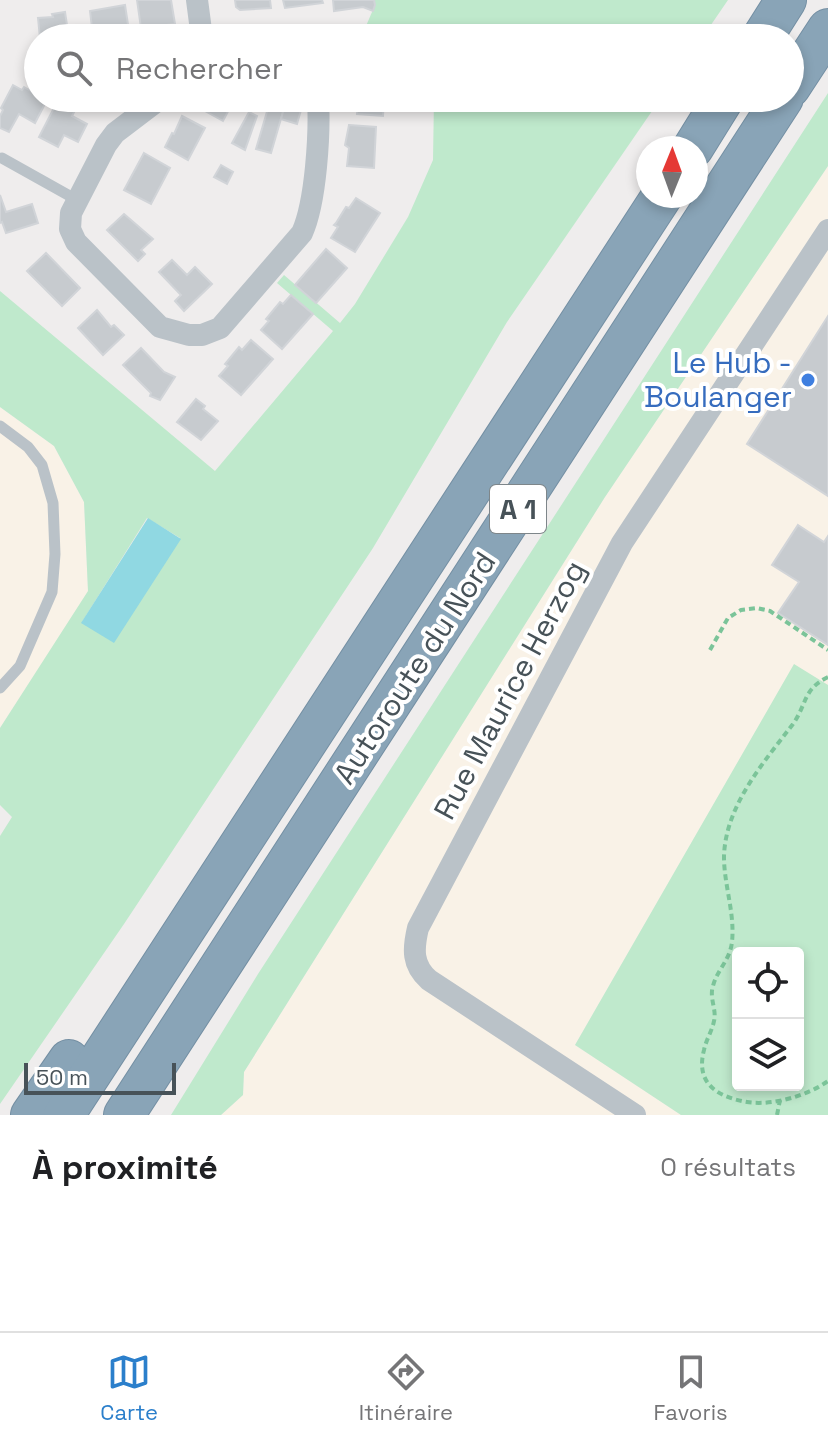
<!DOCTYPE html>
<html lang="fr">
<head>
<meta charset="utf-8">
<style>
  body { margin:0; font-family:"Space Grotesk",sans-serif; background:#f6f6f6; color:#202124 }
  .controls { position:absolute; right:24px; bottom:24px; display:grid; overflow:hidden; border-radius:8px; box-shadow:0 4px 12px #0003 }
  .controls button { width:72px; height:72px; display:grid; place-items:center; padding:0; border:0; border-bottom:2px solid #e0e0e0; background:#fff; color:#202124; font:40px sans-serif }
  .compass { position:absolute; left:636px; top:136px; width:72px; height:72px; border-radius:50%; background:#fff; box-shadow:0 4px 12px #0003; rotate:1deg }
  .scale { position:absolute; left:24px; bottom:20px; width:152px; box-sizing:border-box; padding-left:8px; border:4px solid #475258; border-top:0; font-size:22px; line-height:28px; white-space:nowrap; color:#475258; -webkit-text-stroke:6px #fff; paint-order:stroke }
  .list { margin:0; padding:0; list-style:none }
  h2 { display:flex; justify-content:space-between; align-items:center; height:104px; margin:0; padding:0 32px; font-size:34px }
  h2 small { font-size:26px; font-weight:400; color:#757577 }
  .icon { flex:none; width:44px; height:44px; fill:none; stroke:currentColor; stroke-width:2; stroke-linecap:round; stroke-linejoin:round }
  .map { position:relative; flex:none; width:828px; height:1115px; overflow:hidden }
  .search { position:absolute; background:#fff; box-shadow:0 4px 12px #0003; left:24px; right:24px; top:24px; height:88px; display:flex; align-items:center; gap:20px; box-sizing:border-box; padding:0 28px; border-radius:44px; color:#757577; font-size:30px }
  .sheet { height:216px; background:#fff }
  nav { display:flex; justify-content:space-around; align-items:center; box-sizing:border-box; height:112px; border-top:2px solid #e0e0e0; background:#fff; font-size:22px; color:#757577 }
  nav a { display:grid; justify-items:center; gap:4px }
  nav .on { color:#2b7fcb }
  .map>svg:first-child { display:block }
</style>
</head>
<body>
<div class="map">
<svg width="828" height="1115" viewBox="0 0 828 1115">
  <rect width="100%" height="100%" fill="#efeded"/>
  <g fill="#f9f2e7">
    <path d="M828,166V685L794,665L575,1045L681,1115H221L243,1095L244,1072L605,497Z"/>
    <path d="M0,407L54,446L84,502L88,592L0,728Z"/>
  </g>
  <g fill="#bfe9cc" fill-rule="evenodd">
    <path d="M374,0H728L702,38H352L363,33L375,5Z"/>
    <path d="M828,93V166L605,497L244,1072L243,1095L221,1115H171L258,974Z"/>
    <path d="M434,98H661L507,322L373,548L124,924L0,1104V836L12,817L0,805V728L88,591L84,502L54,446L0,407V291L215,471L333,331L277,283L284,275L340,323L355,304L408,217L433,160ZM147,518L180,538L82,623V622Z"/>
    <path d="M794,664L828,685V1115H681L575,1045ZM738,953H798V1085H738Z"/>
  </g>
  <path fill="#90d8e2" d="M148,518L181,539L114,643L81,623Z"/>
  <g fill="#c7cbcf" stroke="#d1d4d8" stroke-width="2">
    <path d="M137,0H171L175,24L141,28Z"/>
    <path d="M235,0H270L271,8L240,10L236,7Z"/>
    <path d="M283,0H322L323,3L285,8Z"/>
    <path d="M333,0H374L375,5L373,11L363,7L334,11Z"/>
    <path d="M125,5L129,31L93,36L90,11Z"/>
    <path d="M65,12L69,38H40L38,18L53,17L52,14Z"/>
    <path d="M13,85L22,90L24,87L38,95V98L47,100L35,123L19,114L9,132L0,128V116L3,110L1,108Z"/>
    <path d="M59,98L80,100L72,116L87,124L78,142L64,135L58,147L39,137Z"/>
    <path d="M191,98H235L223,121L189,102Z"/>
    <path d="M271,98H287L271,153L256,149Z"/>
    <path d="M287,98L303,103L297,124L281,119Z"/>
    <path d="M359,98H384L383,116L357,114Z"/>
    <path d="M249,112L257,116L245,150L232,143Z"/>
    <path d="M182,116L205,128L188,160L165,147L172,133L174,134Z"/>
    <path d="M349,125L376,127L374,168L347,166L349,148L345,145Z"/>
    <path d="M144,153L170,168L151,204L124,190Z"/>
    <path d="M221,165L233,172L227,184L214,177Z"/>
    <path d="M0,195L6,212L32,204L38,223L6,233L2,222L0,223Z"/>
    <path d="M356,198L380,213L355,252L331,238L338,227L334,225L336,223L346,207L349,208Z"/>
    <path d="M124,214L153,239L141,250L145,254L138,261L107,230Z"/>
    <path d="M326,249L347,268L316,303L295,285Z"/>
    <path d="M46,253L80,288L62,306L27,271Z"/>
    <path d="M172,260L187,275L195,267L212,284L184,311L175,301L181,295L159,272Z"/>
    <path d="M291,295L313,314L282,349L261,330L269,321L266,319L280,302L283,304Z"/>
    <path d="M97,310L111,327L114,325L124,335L103,355L78,328Z"/>
    <path d="M828,316V496L747,444Z"/>
    <path d="M251,340L273,359L241,395L219,376L228,366L225,364L239,347L242,350Z"/>
    <path d="M141,348L164,372L175,377L160,400L150,396L151,393L123,365Z"/>
    <path d="M196,399L205,406L203,409L218,421L201,440L177,422Z"/>
    <path d="M798,525L824,542L828,536V645L778,613L799,582L772,565Z"/>
  </g>
  <g fill="none" stroke-linecap="round" stroke-linejoin="round">
    <g stroke="#748fa3" stroke-width="42">
      <g id="motorway">
        <path d="M762,38L786,0"/>
        <path d="M790,87L828,29"/>
        <path d="M693,148L724,98"/>
        <path d="M31,1115L69,1060"/>
        <path d="M64,1115L662,196"/>
        <path d="M124,1115L783,98"/>
      </g>
    </g>
    <g stroke="#7bc499" stroke-width="4" stroke-dasharray="6 4" stroke-linecap="butt">
      <path d="M710,650L728,618L741,610L757,608L770,611L828,650"/>
      <path d="M828,677C803,689 807,704 793,724C764,762 725,806 724,857C724,885 735,913 732,942C730,960 717,970 713,986C709,998 717,1010 714,1021C712,1031 706,1040 704,1050C695,1084 718,1097 747,1102C772,1106 807,1096 828,1081"/>
      <path d="M777,1115L780,1100"/>
    </g>
    <g stroke="#bac2c8" stroke-width="11">
      <path d="M2,158L77,200"/>
      <path d="M0,426L28,447L42,465L53,503L55,554L52,592L20,666L0,688"/>
    </g>
    <g stroke="#bac2c8" stroke-width="22">
      <path d="M197,0L202,38"/>
      <path d="M161,98L115,133L106,145L71,213L70,229L76,242L160,327L189,335H202L220,328L302,233C316,202 320,133 318,98"/>
      <path d="M635,1115L429,980C412,965 413,949 418,928L622,543L828,230"/>
    </g>
    <use href="#motorway" stroke="#89a4b7" stroke-width="40"/>
  </g>
  <circle fill="#3f7fe0" stroke="#fff" stroke-width="3" cx="808" cy="380" r="8"/>
  <g text-anchor="middle" stroke-width="8" stroke-linejoin="round" paint-order="stroke">
    <rect fill="#fff" stroke="#7e868a" stroke-width="2" x="490" y="485" width="56" height="48" rx="6"/>
    <g font-size="28" font-weight="bold" fill="#475258">
      <text x="518" y="519">A 1</text>
    </g>
    <g font-size="30" fill="#366cbe" stroke="#fff" text-anchor="end">
      <text x="792" y="373">Le Hub -<tspan x="792" dy="34">Boulanger</tspan></text>
    </g>
    <g font-size="30" fill="#475258" stroke="#fff">
      <text transform="translate(415 668) rotate(-57)" y="10">Autoroute du Nord</text>
      <text transform="translate(510 690) rotate(-62)" y="10">Rue Maurice Herzog</text>
    </g>
  </g>
</svg>
<div class="controls">
<button><svg class="icon" aria-label="locate" viewBox="0 0 24 24"><circle cx="12" cy="12" r="6"/><path d="M12 2v4M12 18v4M2 12h4M18 12h4"/></svg></button>
<button><svg class="icon" aria-label="layers" viewBox="0 0 24 24"><path d="M12 4l9 5-9 5-9-5zM3 14l9 5 9-5"/></svg></button>
</div>
<svg class="compass" viewBox="-18 -18 36 36"><path d="M0-13l5 13h-10z" fill="#e53935"/><path d="M0 13l5-13h-10z" fill="#757577"/></svg>
<div class="scale">50 m</div>
<div class="search"><svg class="icon" aria-label="search" viewBox="0 0 24 24"><circle cx="10" cy="10" r="6"/><path d="M15 15l6 6"/></svg>Rechercher</div>
</div>
<section class="sheet">
<h2>À proximité<small>0 résultats</small></h2>
<ul class="list">
</ul>
</section>
<nav>
<a class="on"><svg class="icon" aria-label="map" viewBox="0 0 24 24"><path d="M3 6l6-2 6 2 6-2v14l-6 2-6-2-6 2zM9 4v14M15 6v14"/></svg>Carte</a>
<a><svg class="icon" aria-label="directions" viewBox="0 0 24 24"><path d="M12 3l9 9-9 9-9-9zM9 14v-3h6M13 9l2 2-2 2"/></svg>Itinéraire</a>
<a><svg class="icon" aria-label="saved" viewBox="0 0 24 24"><path d="M7 4h10v16l-5-4-5 4z"/></svg>Favoris</a>
</nav>
</body>
</html>
